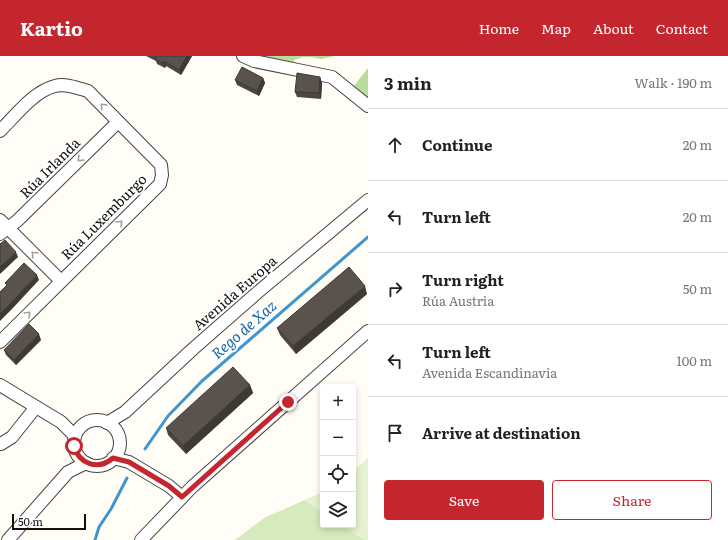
<!DOCTYPE html>
<html lang="en">
<head>
<meta charset="utf-8">
<style>
  body { margin:0; font-family:Literata,serif; background:#f6f6f6; color:#222 }
  .controls { position:absolute; right:12px; bottom:12px; display:grid; overflow:hidden; border-radius:4px; box-shadow:0 2px 6px #0003 }
  .controls button { width:36px; height:36px; display:grid; place-items:center; padding:0; border:0; border-bottom:1px solid #e0e0e0; background:#fff; color:#222; font:20px sans-serif }
  .scale { position:absolute; left:12px; bottom:10px; width:74px; box-sizing:border-box; padding-left:4px; border:2px solid #111; border-top:0; font-size:11px; line-height:14px; white-space:nowrap; color:#111; -webkit-text-stroke:3px #fff; paint-order:stroke }
  .stop { position:absolute; width:12px; height:12px; margin:-9px; border:3px solid #c4262e; border-radius:50%; background:#fff }
  .stop.end { background:#c4262e; border-color:#fff; box-shadow:0 1px 4px #0008 }
  .list { margin:0; padding:0; list-style:none }
  h2 { display:flex; justify-content:space-between; align-items:center; height:52px; margin:0; padding:0 16px; font-size:17px }
  h2 small { font-size:13px; font-weight:400; color:#767676 }
  .list li { display:grid; grid-template-columns:26px 1fr auto; gap:12px; align-items:center; box-sizing:border-box; height:72px; padding:0 16px; border-top:1px solid #e0e0e0 }
  .list b { display:block; font-size:15px; white-space:nowrap }
  .list p { margin:0; font-size:13px; white-space:nowrap; color:#767676 }
  .list em { font-size:13px; font-style:normal; color:#767676 }
  .actions { display:flex; gap:8px; padding:12px 16px }
  .actions a { flex:1; padding:9px 0; border:1px solid #c4262e; border-radius:4px; text-align:center; font-size:14px; color:#c4262e }
  .actions .main { background:#c4262e; color:#fff }
  .icon { flex:none; width:22px; height:22px; fill:none; stroke:currentColor; stroke-width:2; stroke-linecap:round; stroke-linejoin:round }
  .map { position:relative; flex:none; width:368px; height:484px; overflow:hidden }
  header { display:flex; align-items:center; gap:24px; box-sizing:border-box; height:56px; padding:0 20px; background:#c4262e; color:#fff }
  header strong { font-size:19px }
  nav { display:flex; gap:22px; margin-inline-start:auto; font-size:14px }
  main { display:flex }
  aside { flex:1; background:#fff }
  .map>svg:first-child { display:block }
</style>
</head>
<body>
<header>
<strong>Kartio</strong>
<nav><a>Home</a><a>Map</a><a>About</a><a>Contact</a></nav>
</header>
<main>
<div class="map">
<svg width="368" height="484" viewBox="0 0 368 484">
  <rect width="100%" height="100%" fill="#fffdf5"/>
  <path fill="#d5ebbd" d="M368,402V484H235L264,462L323,436V469H353V416Z"/>
  <g fill="#b9dc9c">
    <path d="M260,0H335L321,3L311,1H303L294,4V9Z"/>
    <path d="M368,12V54L353,31Z"/>
  </g>
  <g fill="#e6f2cf">
    <path d="M368,402V484H364L341,469H353V416Z"/>
    <path d="M323,436V457L304,444Z"/>
  </g>
  <g fill="none" stroke-linecap="round" stroke-linejoin="round">
    <g stroke="#3f96cf" stroke-width="3">
      <path d="M145,393L168,360L202,325L368,181"/>
      <path d="M95,484L99,471L111,453L127,422"/>
    </g>
    <g stroke="#444" stroke-width="14">
      <g id="minor">
        <path d="M243,0L254,5L332,21L368,50"/>
        <path d="M0,75C15,60 34,35 55,30C65,27 78,32 88,35L161,109L162,119L160,128L0,286"/>
        <path d="M0,164L61,225"/>
        <path d="M0,178L17,165L118,66"/>
        <path d="M0,329L61,366L75,380"/>
        <circle cx="97" cy="387" r="23"/>
        <path d="M107,367L125,356L194,292L258,236L368,144"/>
        <path d="M1,388L12,381L36,351"/>
        <path d="M113,402L129,406L169,430L182,441"/>
        <path d="M8,484L68,416L86,407"/>
        <path d="M141,484L192,431L368,275"/>
      </g>
    </g>
    <use href="#minor" stroke="#fff" stroke-width="12"/>
  </g>
  <g fill="#4d4742">
    <path d="M146,0H192L181,19L166,10L165,12L157,8L156,5Z"/>
    <path d="M320,21L322,27L321,43L297,41L295,36Z"/>
    <path d="M263,22L265,27L259,40L237,29L235,24Z"/>
    <path d="M367,238L296,298L280,279L277,272Z"/>
    <path d="M41,284L16,309L6,299L4,294Z"/>
    <path d="M250,329L253,337L186,398L168,379L166,372Z"/>
  </g>
  <g fill="#3f3936">
    <path d="M187,0H192L181,19L179,14Z"/>
    <path d="M164,5L166,10L165,12L163,7Z"/>
    <path d="M320,21L322,27L321,43L319,37Z"/>
    <path d="M263,22L265,27L259,40L257,35Z"/>
    <path d="M16,196L18,201L0,218V211Z"/>
    <path d="M37,219L39,224L12,253L0,265V258Z"/>
    <path d="M365,230L367,238L296,298L293,290Z"/>
    <path d="M39,278L41,284L16,309L14,304Z"/>
    <path d="M250,329L253,337L186,398L183,390Z"/>
  </g>
  <g fill="#5a524d" stroke="#3f3936">
    <path d="M155,0H187L179,14L164,5L163,7L155,3L156,1Z"/>
    <path d="M242,11L263,22L257,35L235,24Z"/>
    <path d="M297,17L320,21L319,37L295,36Z"/>
    <path d="M5,184L16,196L0,211V188Z"/>
    <path d="M24,207L37,219L10,248L0,258V236L7,229L5,227Z"/>
    <path d="M349,211L365,230L293,290L277,272Z"/>
    <path d="M29,268L39,278L14,304L4,294Z"/>
    <path d="M233,311L250,329L183,390L166,372Z"/>
  </g>
  <defs><path id="oneway-chevron" d="M-2-3.5L2.5 0L-2 3.5" fill="none" stroke-width="1.6" stroke-linecap="round" stroke-linejoin="round"/></defs>
  <g stroke="#a0a0a0">
    <use href="#oneway-chevron" transform="translate(103 50) rotate(-134)"/>
    <use href="#oneway-chevron" transform="translate(80 103) rotate(135)"/>
    <use href="#oneway-chevron" transform="translate(120 167) rotate(-45)"/>
    <use href="#oneway-chevron" transform="translate(34 198) rotate(-134)"/>
    <use href="#oneway-chevron" transform="translate(28 258) rotate(-45)"/>
  </g>
  <g fill="none" stroke-linecap="round" stroke-linejoin="round">
    <path stroke="#c4262e" stroke-width="5" d="M74,390C79,408 98,415 113,402L129,406L169,430L182,441L288,346"/>
  </g>
  <g text-anchor="middle" stroke-width="4" stroke-linejoin="round" paint-order="stroke">
    <g font-size="14" fill="#111" stroke="#fff">
      <text transform="translate(50 112) rotate(-45)" y="5">Rúa Irlanda</text>
      <text transform="translate(104 161) rotate(-45)" y="5">Rúa Luxemburgo</text>
      <text transform="translate(235 237) rotate(-41)" y="5">Avenida Europa</text>
    </g>
    <g font-size="15" font-style="italic" fill="#1768a6" stroke="#fff">
      <text transform="translate(244 274) rotate(-41)" y="5">Rego de Xaz</text>
    </g>
  </g>
</svg>
<div class="controls">
<button>+</button>
<button>−</button>
<button><svg class="icon" aria-label="locate" viewBox="0 0 24 24"><circle cx="12" cy="12" r="6"/><path d="M12 2v4M12 18v4M2 12h4M18 12h4"/></svg></button>
<button><svg class="icon" aria-label="layers" viewBox="0 0 24 24"><path d="M12 4l9 5-9 5-9-5zM3 14l9 5 9-5"/></svg></button>
</div>
<div class="scale">50 m</div>
<div class="stop" style="left:74px;top:390px"></div>
<div class="stop end" style="left:288px;top:346px"></div>
</div>
<aside>
<h2>3 min<small>Walk · 190 m</small></h2>
<ul class="list">
<li><svg class="icon" aria-label="ahead" viewBox="0 0 24 24"><path d="M12 20V5M6 11l6-6 6 6"/></svg><div><b>Continue</b></div><em>20 m</em></li>
<li><svg class="icon" aria-label="left" viewBox="0 0 24 24"><path d="M17 20v-9H6M10 6l-5 5 5 5"/></svg><div><b>Turn left</b></div><em>20 m</em></li>
<li><svg class="icon" aria-label="right" viewBox="0 0 24 24"><path d="M7 20v-9h11M14 6l5 5-5 5"/></svg><div><b>Turn right</b><p>Rúa Austria</p></div><em>50 m</em></li>
<li><svg class="icon" aria-label="left" viewBox="0 0 24 24"><path d="M17 20v-9H6M10 6l-5 5 5 5"/></svg><div><b>Turn left</b><p>Avenida Escandinavia</p></div><em>100 m</em></li>
<li><svg class="icon" aria-label="arrive" viewBox="0 0 24 24"><path d="M6 21V4h12l-3 4 3 4H6"/></svg><div><b>Arrive at destination</b></div></li>
</ul>
<div class="actions"><a class="main">Save</a><a>Share</a></div>
</aside>
</main>
</body>
</html>
